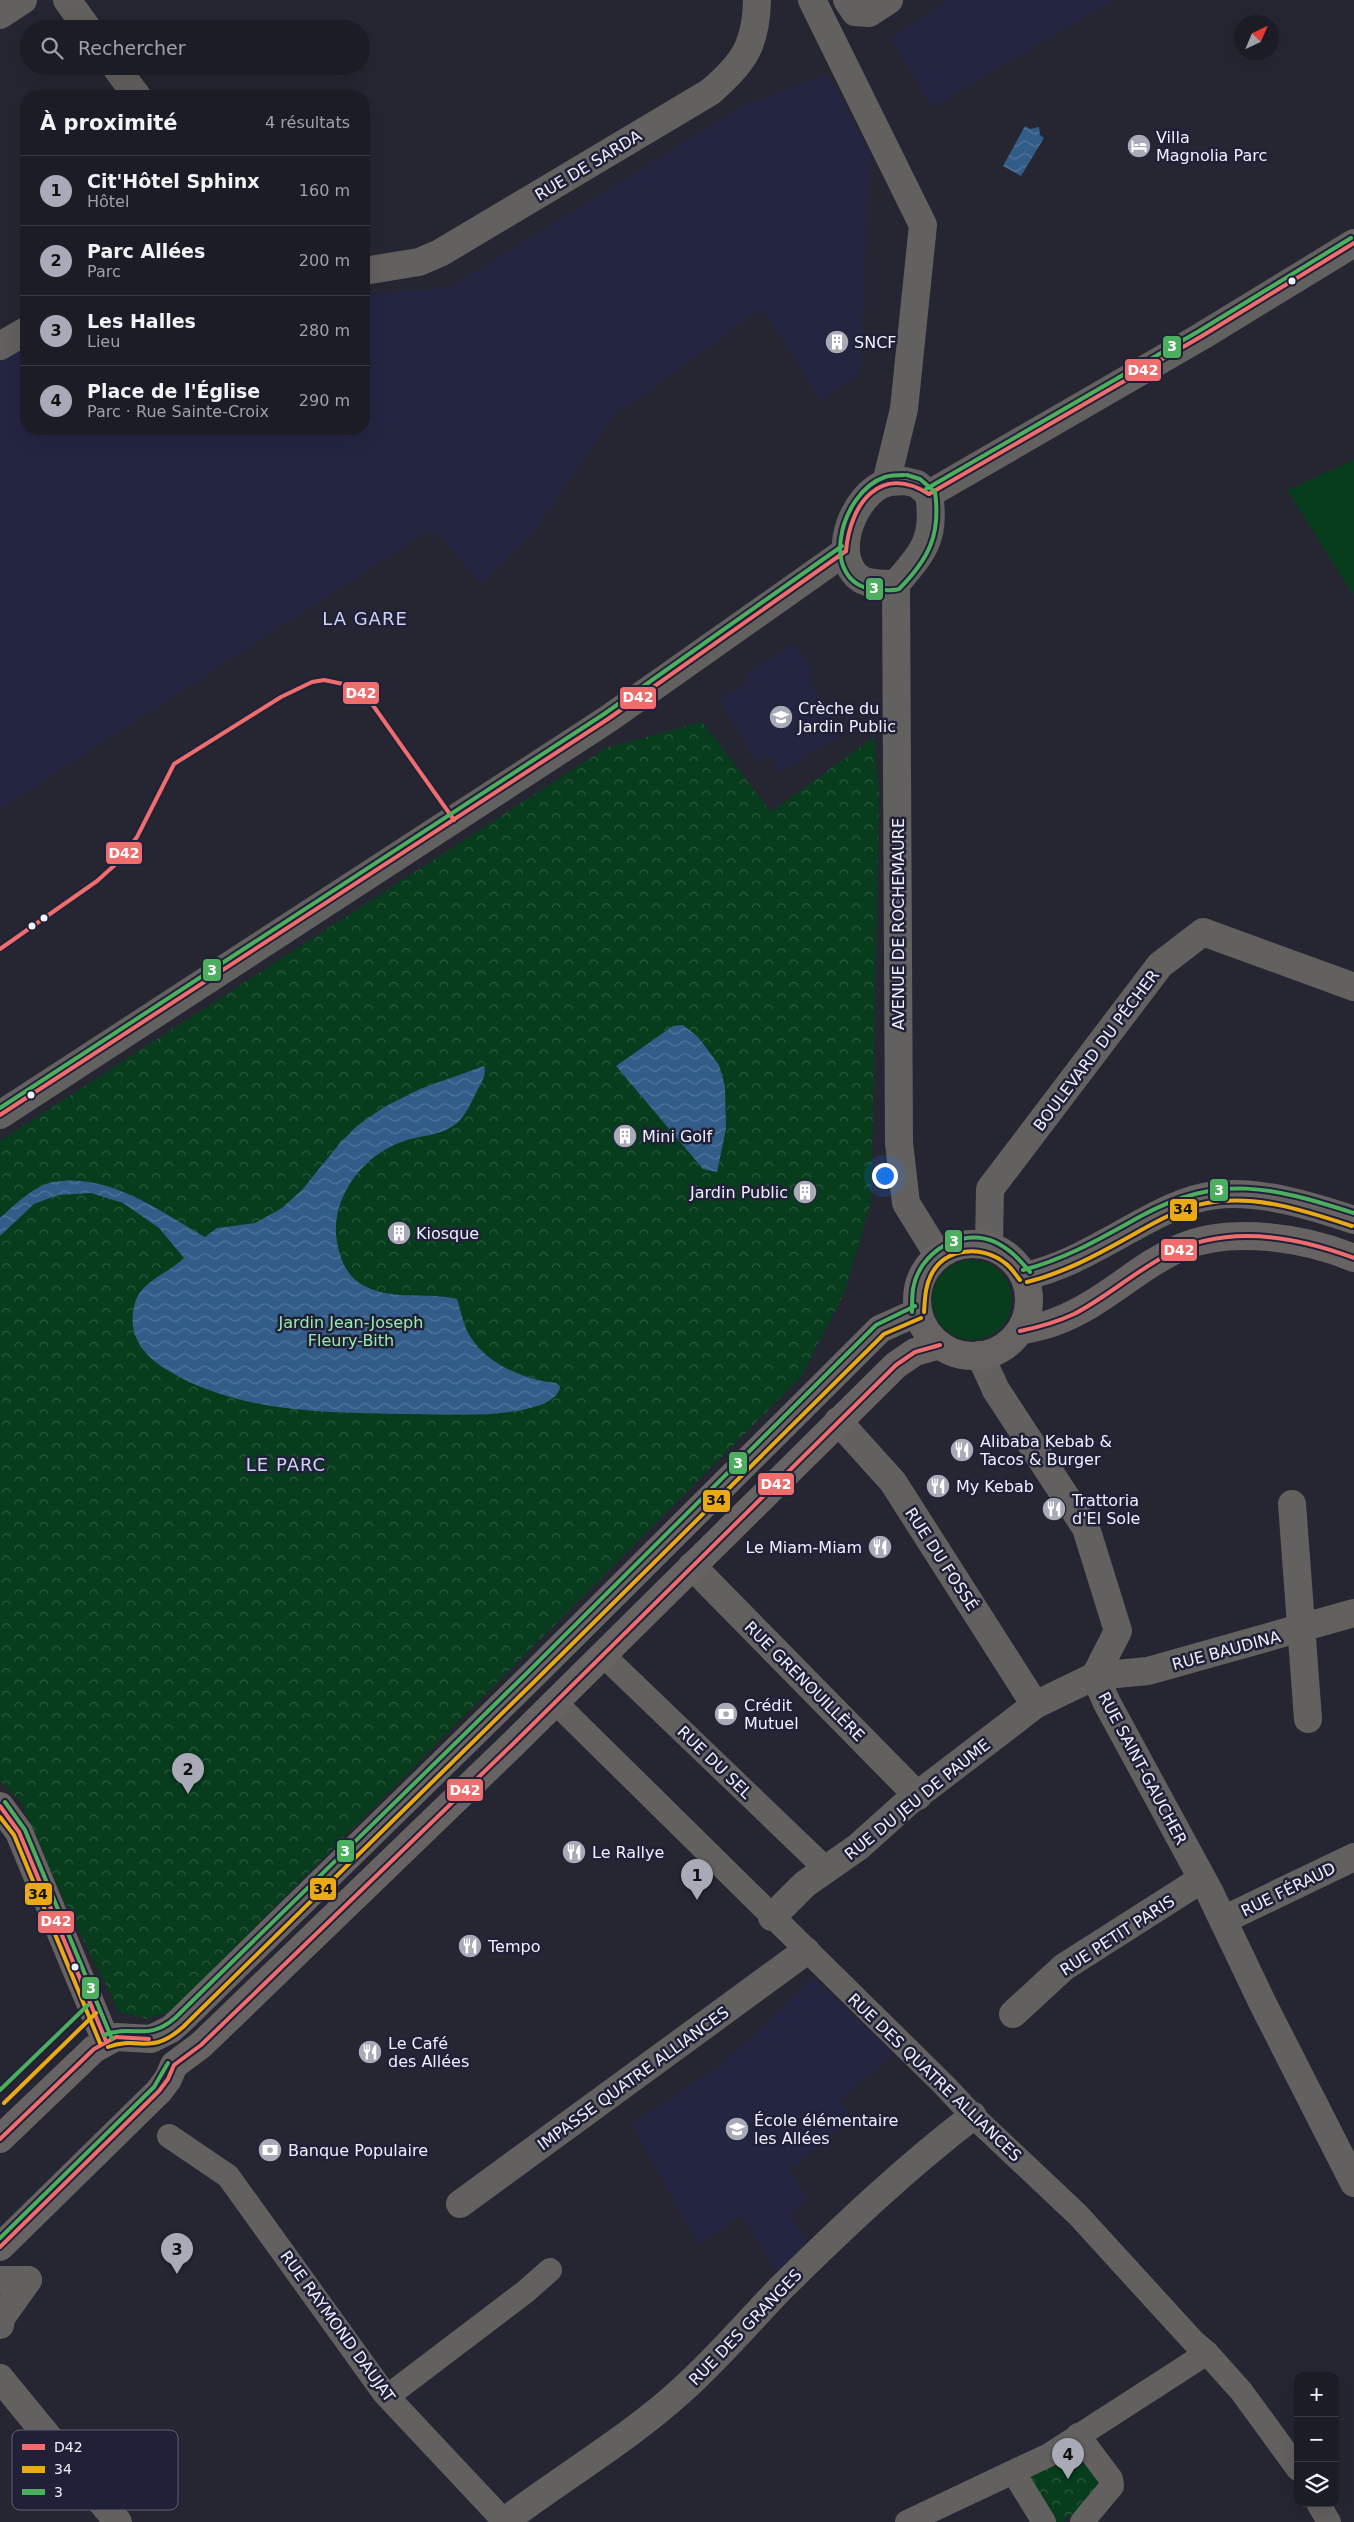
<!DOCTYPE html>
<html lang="fr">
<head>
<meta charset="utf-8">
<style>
  body { margin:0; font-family:"DejaVu Sans",sans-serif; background:#292932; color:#f1f3f6 }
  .controls { position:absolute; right:15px; bottom:15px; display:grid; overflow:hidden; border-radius:10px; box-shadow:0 5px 20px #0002 }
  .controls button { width:45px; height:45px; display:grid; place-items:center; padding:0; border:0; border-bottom:1px solid #3a3a43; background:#1c1c26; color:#f1f3f6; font:25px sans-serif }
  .compass { position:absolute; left:1234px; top:15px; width:45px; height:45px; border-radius:50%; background:#1c1c26; box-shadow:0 5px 20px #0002; rotate:44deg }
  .you { position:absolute; left:884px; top:1175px; width:18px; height:18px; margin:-12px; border:4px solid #fff; border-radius:50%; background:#1a73e8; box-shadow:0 0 0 8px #1a73e833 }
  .badge { display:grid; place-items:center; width:32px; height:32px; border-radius:50%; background:#a9aab7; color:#111; font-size:16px; font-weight:700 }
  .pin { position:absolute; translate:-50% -41px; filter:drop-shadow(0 1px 2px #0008) }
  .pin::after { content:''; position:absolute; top:26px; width:18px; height:15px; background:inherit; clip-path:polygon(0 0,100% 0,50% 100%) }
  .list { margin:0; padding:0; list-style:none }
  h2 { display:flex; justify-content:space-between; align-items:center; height:65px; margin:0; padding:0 20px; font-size:21px }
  h2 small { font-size:16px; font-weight:400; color:#a0a1a7 }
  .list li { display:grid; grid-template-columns:32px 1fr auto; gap:15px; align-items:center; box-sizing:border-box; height:70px; padding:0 20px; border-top:1px solid #3a3a43 }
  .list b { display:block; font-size:19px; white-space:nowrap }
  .list p { margin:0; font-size:16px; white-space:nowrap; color:#a0a1a7 }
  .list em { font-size:16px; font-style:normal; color:#a0a1a7 }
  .icon { flex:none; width:28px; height:28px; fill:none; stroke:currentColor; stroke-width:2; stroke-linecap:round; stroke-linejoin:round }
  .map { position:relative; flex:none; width:1354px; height:2522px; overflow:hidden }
  .search { position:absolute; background:#1c1c26; box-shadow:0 5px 20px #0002; left:20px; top:20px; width:350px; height:55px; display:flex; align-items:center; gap:12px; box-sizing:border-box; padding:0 18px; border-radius:28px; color:#a0a1a7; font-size:19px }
  .panel { position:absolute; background:#1c1c26; box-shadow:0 5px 20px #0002; left:20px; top:90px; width:350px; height:345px; border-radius:20px }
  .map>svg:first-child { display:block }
</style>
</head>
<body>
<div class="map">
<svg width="1354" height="2522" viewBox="0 0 1354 2522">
  <defs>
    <pattern id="park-crowns" width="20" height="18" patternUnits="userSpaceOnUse" patternTransform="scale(1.25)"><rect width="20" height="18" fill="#073c1c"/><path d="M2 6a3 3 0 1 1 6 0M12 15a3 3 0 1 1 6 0" fill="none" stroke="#2b593e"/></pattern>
    <pattern id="water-waves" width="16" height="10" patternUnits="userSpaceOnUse" patternTransform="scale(1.25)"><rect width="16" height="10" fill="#335d89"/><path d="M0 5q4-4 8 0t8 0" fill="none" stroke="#51759b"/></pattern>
  </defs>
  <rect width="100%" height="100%" fill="#262632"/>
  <g fill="#242541">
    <path d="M949,0H1114L932,107L890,38Z"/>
    <path d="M828,74L870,153L860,372L820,400L763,308L614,415L535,530L481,584L437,531H428L0,809V359L26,344V429H364V295L453,286L743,106Z"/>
    <path d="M794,643L814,673L807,678L842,734L782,772L770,755L758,762L719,700L749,681L745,675Z"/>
    <path d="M812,1977L894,2054L839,2100L854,2118L788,2170L808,2199L789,2215L811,2247L780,2277L742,2216L698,2244L632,2124L715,2069L751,2038Z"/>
  </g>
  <g fill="#073c1c">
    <path d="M1354,460V596L1287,490Z"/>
    <circle cx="972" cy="1300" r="40"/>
  </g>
  <g fill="url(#park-crowns)">
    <path d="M702,722L771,812L874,737L879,796L871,1202L845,1291L801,1377L171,2011L148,2019L119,2012L62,1896L21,1802L0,1781V1141L606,748Z"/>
    <path d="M1087,2434L1118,2481L1062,2522H1050L1018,2476Z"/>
  </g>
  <g fill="url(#water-waves)">
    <path d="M1025,126L1030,129L1039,127L1040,135L1044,138L1021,176L1003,166Z"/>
    <path d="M683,1025L698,1037L719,1065L725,1086L726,1129L717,1172L703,1169L616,1066L673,1026Z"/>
    <path d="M484,1066C487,1075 481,1083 477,1091C472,1101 466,1115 457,1123C442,1136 421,1135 404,1141C361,1155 327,1202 338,1247C343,1268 351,1281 371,1289C399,1300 428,1292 457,1299C461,1311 464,1329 472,1339C489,1365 526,1380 556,1383L560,1386C560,1394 550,1401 543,1404C504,1419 449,1414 407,1414C328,1413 238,1413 169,1371C143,1356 126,1335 135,1303C141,1281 169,1273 184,1258L159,1228L123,1203L91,1193L58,1195L34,1204L0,1236V1218C13,1206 35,1185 53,1182C108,1172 160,1211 205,1237L217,1228L255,1223L282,1208L302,1190L340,1143L357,1126L384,1107L420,1089Z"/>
  </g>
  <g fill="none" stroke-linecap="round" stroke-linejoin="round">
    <g stroke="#63615f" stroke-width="24">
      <path d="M602,1654L826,1869"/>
      <path d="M555,1702L945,2086L973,2116L1078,2215L1194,2342L1207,2353L1241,2391L1298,2469"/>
      <path d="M169,2136L228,2176L384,2393L505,2522"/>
      <path d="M388,2396L525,2292L550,2270"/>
      <path d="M1078,2435L1111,2479L1112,2486L1082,2522"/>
      <path d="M1014,2473L1044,2522"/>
      <path d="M1318,2503L1329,2522"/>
      <path d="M907,2522L1049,2455L1207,2353"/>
    </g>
    <g stroke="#63615f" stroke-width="28">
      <path d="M67,0L88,29"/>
      <path d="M847,0L855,12L869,13L889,0"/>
      <path d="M0,15L23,0"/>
      <path d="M115,66L137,96"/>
      <path d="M364,271L419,262L440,253L710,92C744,63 756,45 757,0"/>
      <path d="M0,346L26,331"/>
      <path d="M989,1245L990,1189L1160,965L1203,932L1354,987"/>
      <path d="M980,1355L996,1390L1086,1528L1118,1631L1095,1676L1107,1703L1210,1893L1262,2002L1354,2183"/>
      <path d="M838,1421L893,1482L1035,1705"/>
      <path d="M1292,1504L1308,1719"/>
      <path d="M692,1566L918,1796"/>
      <path d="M772,1917L805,1884L858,1847L907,1803L1035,1705L1095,1676L1148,1671L1354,1613"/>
      <path d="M1223,1920L1354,1857"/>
      <path d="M1013,2014L1064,1967L1202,1879"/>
      <path d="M460,2204L806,1951"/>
      <path d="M0,2280H28"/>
      <path d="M0,2325L1,2318L28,2280"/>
      <path d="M0,2378L118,2522"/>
      <path d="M505,2521C563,2477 627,2440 681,2391C717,2359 748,2322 781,2288C842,2228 905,2168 973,2116"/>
    </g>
    <g stroke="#63615f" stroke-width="28">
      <path d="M812,0L923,225L904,409L886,483"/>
      <path d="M905,481L917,484L929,494C936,538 924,551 896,584C883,583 868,586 858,577C830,553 855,493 886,483C891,481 900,482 905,481Z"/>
      <path d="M929,494L1202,336L1354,243"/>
      <path d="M896,584L899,1143L906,1203L938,1255"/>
      <path d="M0,1115L608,719L846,551"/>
    </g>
    <g stroke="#676363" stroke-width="28">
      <circle cx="973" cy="1300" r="56"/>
      <path d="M1025,1276C1062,1268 1092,1250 1125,1232C1152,1217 1185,1198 1216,1195C1261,1190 1312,1206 1354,1220"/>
      <path d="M1020,1331C1032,1328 1046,1326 1057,1321C1103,1304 1138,1266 1182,1247C1232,1226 1306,1238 1354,1258"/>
      <path d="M0,1806L19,1832L106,2041"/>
      <path d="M0,2139L94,2049L116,2037L151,2039L171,2029L182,2019L532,1676L880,1329L918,1312"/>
      <path d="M0,2247L159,2091L168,2079L174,2065L201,2045L516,1741L896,1365L915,1352L940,1345"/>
    </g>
    <g stroke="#202138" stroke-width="8">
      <g id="bus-1">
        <path d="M929,494L1202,336L1354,243"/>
        <path d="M846,551C850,504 880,463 929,494"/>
        <path d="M0,949L97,881L117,863L137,837L174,764L281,697L312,682L324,680L348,685L361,693L372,704L454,820"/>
        <path d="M0,1115L608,719L846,551"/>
        <path d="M1020,1331C1039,1327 1057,1322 1074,1314C1107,1297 1134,1272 1167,1255C1225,1224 1295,1236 1354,1258"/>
        <path d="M0,1806L19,1832L106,2041"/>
        <path d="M0,2139L94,2049L116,2037L149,2039"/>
        <path d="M0,2247L159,2091L168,2079L174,2065L201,2045L516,1741L896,1365L915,1352L940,1345"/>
      </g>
    </g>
    <g stroke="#202138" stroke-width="8">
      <g id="bus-2">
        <path d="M1027,1282C1063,1273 1095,1256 1127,1238C1152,1224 1178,1208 1207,1203C1256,1194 1306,1211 1352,1226"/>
        <path d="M924,1312C925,1299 925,1287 931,1275C945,1247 983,1245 1005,1263C1011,1267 1015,1274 1020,1280"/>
        <path d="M0,1817L14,1835L100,2043"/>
        <path d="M108,2047C140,2035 149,2057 183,2027L536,1680L884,1334L921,1318"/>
        <path d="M4,2103L96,2013"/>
      </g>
    </g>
    <g stroke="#202138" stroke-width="8">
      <g id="bus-3">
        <path d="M904,475C898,475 891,475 885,477C839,492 815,588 880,590C886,590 893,591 899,589C929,559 941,534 935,492L920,479L907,475"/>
        <path d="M926,489L1199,331L1351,238"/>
        <path d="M0,1108L604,714L842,546"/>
        <path d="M1023,1270C1066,1259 1103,1237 1141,1216C1220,1173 1272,1187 1354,1213"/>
        <path d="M912,1312C912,1304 912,1296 913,1289C919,1252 961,1227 995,1242C1010,1249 1020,1260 1030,1272"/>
        <path d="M5,1802L25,1830L112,2039"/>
        <path d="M104,2035C134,2024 147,2042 175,2018L528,1672L876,1325L915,1306"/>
        <path d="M0,2090L88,2005"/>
        <path d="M0,2238L154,2087L168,2063"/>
      </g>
    </g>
    <use href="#bus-1" stroke="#f06d6d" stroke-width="4"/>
    <use href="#bus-2" stroke="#eaaa15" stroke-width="4"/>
    <use href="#bus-3" stroke="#4baf5e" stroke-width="4"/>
  </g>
  <defs>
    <g id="hotel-disc" transform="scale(1.25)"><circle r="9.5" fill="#a9aab7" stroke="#202138"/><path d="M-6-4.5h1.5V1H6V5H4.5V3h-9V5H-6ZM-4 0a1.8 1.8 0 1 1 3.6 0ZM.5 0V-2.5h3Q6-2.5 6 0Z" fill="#fff"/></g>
    <g id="building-disc" transform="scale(1.25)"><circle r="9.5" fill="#a9aab7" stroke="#202138"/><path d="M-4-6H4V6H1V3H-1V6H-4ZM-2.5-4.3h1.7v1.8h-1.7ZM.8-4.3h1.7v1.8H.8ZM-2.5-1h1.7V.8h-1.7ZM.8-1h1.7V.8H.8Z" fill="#fff"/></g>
    <g id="school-disc" transform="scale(1.25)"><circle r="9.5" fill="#a9aab7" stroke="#202138"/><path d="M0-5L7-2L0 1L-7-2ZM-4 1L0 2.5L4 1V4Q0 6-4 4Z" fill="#fff"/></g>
    <g id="restaurant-disc" transform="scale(1.25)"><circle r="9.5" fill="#a9aab7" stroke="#202138"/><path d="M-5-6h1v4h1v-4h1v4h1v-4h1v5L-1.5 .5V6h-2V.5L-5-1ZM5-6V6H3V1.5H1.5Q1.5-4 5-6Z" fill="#fff"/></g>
    <g id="bank-disc" transform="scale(1.25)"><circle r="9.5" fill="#a9aab7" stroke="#202138"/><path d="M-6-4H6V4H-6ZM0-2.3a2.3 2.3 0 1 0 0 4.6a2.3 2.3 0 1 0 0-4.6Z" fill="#fff"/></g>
  </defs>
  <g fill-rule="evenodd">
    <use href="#hotel-disc" x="1139" y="146"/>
    <use href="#building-disc" x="837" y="342"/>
    <use href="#school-disc" x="781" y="717"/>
    <use href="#building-disc" x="625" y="1136"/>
    <use href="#building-disc" x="805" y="1192"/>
    <use href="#building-disc" x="399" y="1233"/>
    <use href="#restaurant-disc" x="962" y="1450"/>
    <use href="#restaurant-disc" x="938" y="1486"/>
    <use href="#restaurant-disc" x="1054" y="1509"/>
    <use href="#restaurant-disc" x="880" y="1547"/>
    <use href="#bank-disc" x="726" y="1714"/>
    <use href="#restaurant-disc" x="574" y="1852"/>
    <use href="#restaurant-disc" x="470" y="1946"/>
    <use href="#restaurant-disc" x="370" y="2052"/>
    <use href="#school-disc" x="737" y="2129"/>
    <use href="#bank-disc" x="270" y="2150"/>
  </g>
  <g fill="#f0f1fe" stroke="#202138" stroke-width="2">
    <circle cx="1292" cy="281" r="4.5"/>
    <circle cx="44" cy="918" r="4.5"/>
    <circle cx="32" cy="926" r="4.5"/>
    <circle cx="31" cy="1095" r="4.5"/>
    <circle cx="75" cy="1967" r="4.5"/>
  </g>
  <g text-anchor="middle" stroke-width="5" stroke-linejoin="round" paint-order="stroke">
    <g font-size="16" fill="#f0f1fe" stroke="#202138" text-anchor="start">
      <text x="1156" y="143">Villa<tspan x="1156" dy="18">Magnolia Parc</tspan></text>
      <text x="854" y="348">SNCF</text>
      <text x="798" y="714">Crèche du<tspan x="798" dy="18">Jardin Public</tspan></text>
      <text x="642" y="1142">Mini Golf</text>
      <text x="788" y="1198" text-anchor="end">Jardin Public</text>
      <text x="416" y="1239">Kiosque</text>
      <text x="980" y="1447">Alibaba Kebab &amp;<tspan x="980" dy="18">Tacos &amp; Burger</tspan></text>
      <text x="956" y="1492">My Kebab</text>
      <text x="1072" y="1506">Trattoria<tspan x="1072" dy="18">d'El Sole</tspan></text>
      <text x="862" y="1553" text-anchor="end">Le Miam-Miam</text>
      <text x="744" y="1711">Crédit<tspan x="744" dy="18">Mutuel</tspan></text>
      <text x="592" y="1858">Le Rallye</text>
      <text x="488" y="1952">Tempo</text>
      <text x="388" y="2049">Le Café<tspan x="388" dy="18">des Allées</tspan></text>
      <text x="754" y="2126">École élémentaire<tspan x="754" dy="18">les Allées</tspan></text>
      <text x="288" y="2156">Banque Populaire</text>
    </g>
    <g font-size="16" fill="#f0f1fe" stroke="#202138">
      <text transform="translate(588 165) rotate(-31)" y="6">RUE DE SARDA</text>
      <text transform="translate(898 924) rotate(-90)" y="6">AVENUE DE ROCHEMAURE</text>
      <text transform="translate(1096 1050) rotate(-53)" y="6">BOULEVARD DU PÊCHER</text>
      <text transform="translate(942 1559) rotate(57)" y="6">RUE DU FOSSÉ</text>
      <text transform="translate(1226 1650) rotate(-15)" y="6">RUE BAUDINA</text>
      <text transform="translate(805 1681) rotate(45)" y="6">RUE GRENOUILLÈRE</text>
      <text transform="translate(715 1762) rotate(44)" y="6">RUE DU SEL</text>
      <text transform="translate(1143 1768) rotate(62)" y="6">RUE SAINT-GAUCHER</text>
      <text transform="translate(917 1799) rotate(-39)" y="6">RUE DU JEU DE PAUME</text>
      <text transform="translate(1288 1889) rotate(-26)" y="6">RUE FÉRAUD</text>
      <text transform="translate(1117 1935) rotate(-33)" y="6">RUE PETIT PARIS</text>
      <text transform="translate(935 2077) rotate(44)" y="6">RUE DES QUATRE ALLIANCES</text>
      <text transform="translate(633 2078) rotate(-36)" y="6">IMPASSE QUATRE ALLIANCES</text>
      <text transform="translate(338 2326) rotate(54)" y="6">RUE RAYMOND DAUJAT</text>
      <text transform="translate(745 2327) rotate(-46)" y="6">RUE DES GRANGES</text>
    </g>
    <g font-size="16" fill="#99eca8" stroke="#202138">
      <text x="351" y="1328">Jardin Jean-Joseph<tspan x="351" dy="18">Fleury-Bith</tspan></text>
    </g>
    <g font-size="18" letter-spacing="1" fill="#d0d4f3" stroke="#202138">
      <text x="365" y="625">LA GARE</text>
      <text x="286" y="1471">LE PARC</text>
    </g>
  </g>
  <rect x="12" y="2430" width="166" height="80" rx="8" fill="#202138" stroke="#5e5f73" stroke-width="1"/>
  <rect x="22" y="2444" width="23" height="6" fill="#f06d6d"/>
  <rect x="22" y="2466" width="23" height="7" fill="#eaaa15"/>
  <rect x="22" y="2489" width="23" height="6" fill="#4baf5e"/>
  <g font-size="14" fill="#f0f1fe">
    <text x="54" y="2452">D42</text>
    <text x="54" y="2474">34</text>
    <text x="54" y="2497">3</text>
  </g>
  <g stroke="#202138" stroke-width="2">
    <rect x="1162" y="335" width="20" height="24" rx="5" fill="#4baf5e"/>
    <rect x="1124" y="358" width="38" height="24" rx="5" fill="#f06d6d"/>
    <rect x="865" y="577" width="19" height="24" rx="5" fill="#4baf5e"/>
    <rect x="342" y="681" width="38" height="24" rx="5" fill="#f06d6d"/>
    <rect x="619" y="686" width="38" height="24" rx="5" fill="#f06d6d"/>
    <rect x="105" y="841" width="38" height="24" rx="5" fill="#f06d6d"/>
    <rect x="202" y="958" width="20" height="24" rx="5" fill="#4baf5e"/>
    <rect x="1209" y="1178" width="20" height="24" rx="5" fill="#4baf5e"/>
    <rect x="1169" y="1198" width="29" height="24" rx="5" fill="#eaaa15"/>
    <rect x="944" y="1229" width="19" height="24" rx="5" fill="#4baf5e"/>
    <rect x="1160" y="1238" width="38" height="24" rx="5" fill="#f06d6d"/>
    <rect x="728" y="1451" width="20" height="24" rx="5" fill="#4baf5e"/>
    <rect x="757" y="1472" width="38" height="24" rx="5" fill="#f06d6d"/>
    <rect x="702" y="1489" width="29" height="24" rx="5" fill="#eaaa15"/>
    <rect x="446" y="1778" width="38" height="24" rx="5" fill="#f06d6d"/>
    <rect x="336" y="1839" width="19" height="24" rx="5" fill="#4baf5e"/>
    <rect x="309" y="1877" width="28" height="24" rx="5" fill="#eaaa15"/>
    <rect x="24" y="1882" width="29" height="24" rx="5" fill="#eaaa15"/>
    <rect x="37" y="1910" width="38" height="24" rx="5" fill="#f06d6d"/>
    <rect x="81" y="1976" width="19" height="24" rx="5" fill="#4baf5e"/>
  </g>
  <g font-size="14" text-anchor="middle" font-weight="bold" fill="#fff">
    <text x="1172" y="351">3</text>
    <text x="1143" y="375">D42</text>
    <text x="874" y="593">3</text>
    <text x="361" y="698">D42</text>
    <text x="638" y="702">D42</text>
    <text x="124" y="858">D42</text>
    <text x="212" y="975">3</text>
    <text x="1219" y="1195">3</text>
    <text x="954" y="1246">3</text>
    <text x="1179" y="1255">D42</text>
    <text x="738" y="1468">3</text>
    <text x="776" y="1489">D42</text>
    <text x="465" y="1795">D42</text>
    <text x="345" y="1856">3</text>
    <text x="56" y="1926">D42</text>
    <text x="91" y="1993">3</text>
  </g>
  <g font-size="14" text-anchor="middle" font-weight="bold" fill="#111">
    <text x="1183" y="1214">34</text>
    <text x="716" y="1505">34</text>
    <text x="323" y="1894">34</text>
    <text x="38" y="1899">34</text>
  </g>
</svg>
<div class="controls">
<button>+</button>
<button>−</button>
<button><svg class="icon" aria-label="layers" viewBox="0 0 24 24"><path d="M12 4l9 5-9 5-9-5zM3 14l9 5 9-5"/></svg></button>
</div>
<svg class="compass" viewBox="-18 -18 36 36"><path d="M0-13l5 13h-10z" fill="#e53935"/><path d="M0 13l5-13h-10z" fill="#a0a1a7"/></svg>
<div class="you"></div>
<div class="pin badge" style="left:697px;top:1900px">1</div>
<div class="pin badge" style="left:188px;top:1794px">2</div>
<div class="pin badge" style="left:177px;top:2274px">3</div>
<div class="pin badge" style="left:1068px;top:2479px">4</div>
<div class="search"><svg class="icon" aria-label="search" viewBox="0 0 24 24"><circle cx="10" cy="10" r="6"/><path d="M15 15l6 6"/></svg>Rechercher</div>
<section class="panel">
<h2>À proximité<small>4 résultats</small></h2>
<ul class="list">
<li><span class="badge">1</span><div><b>Cit'Hôtel Sphinx</b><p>Hôtel</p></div><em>160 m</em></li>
<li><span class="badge">2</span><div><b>Parc Allées</b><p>Parc</p></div><em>200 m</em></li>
<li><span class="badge">3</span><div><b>Les Halles</b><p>Lieu</p></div><em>280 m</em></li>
<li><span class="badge">4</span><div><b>Place de l'Église</b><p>Parc · Rue Sainte-Croix</p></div><em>290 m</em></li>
</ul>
</section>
</div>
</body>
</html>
